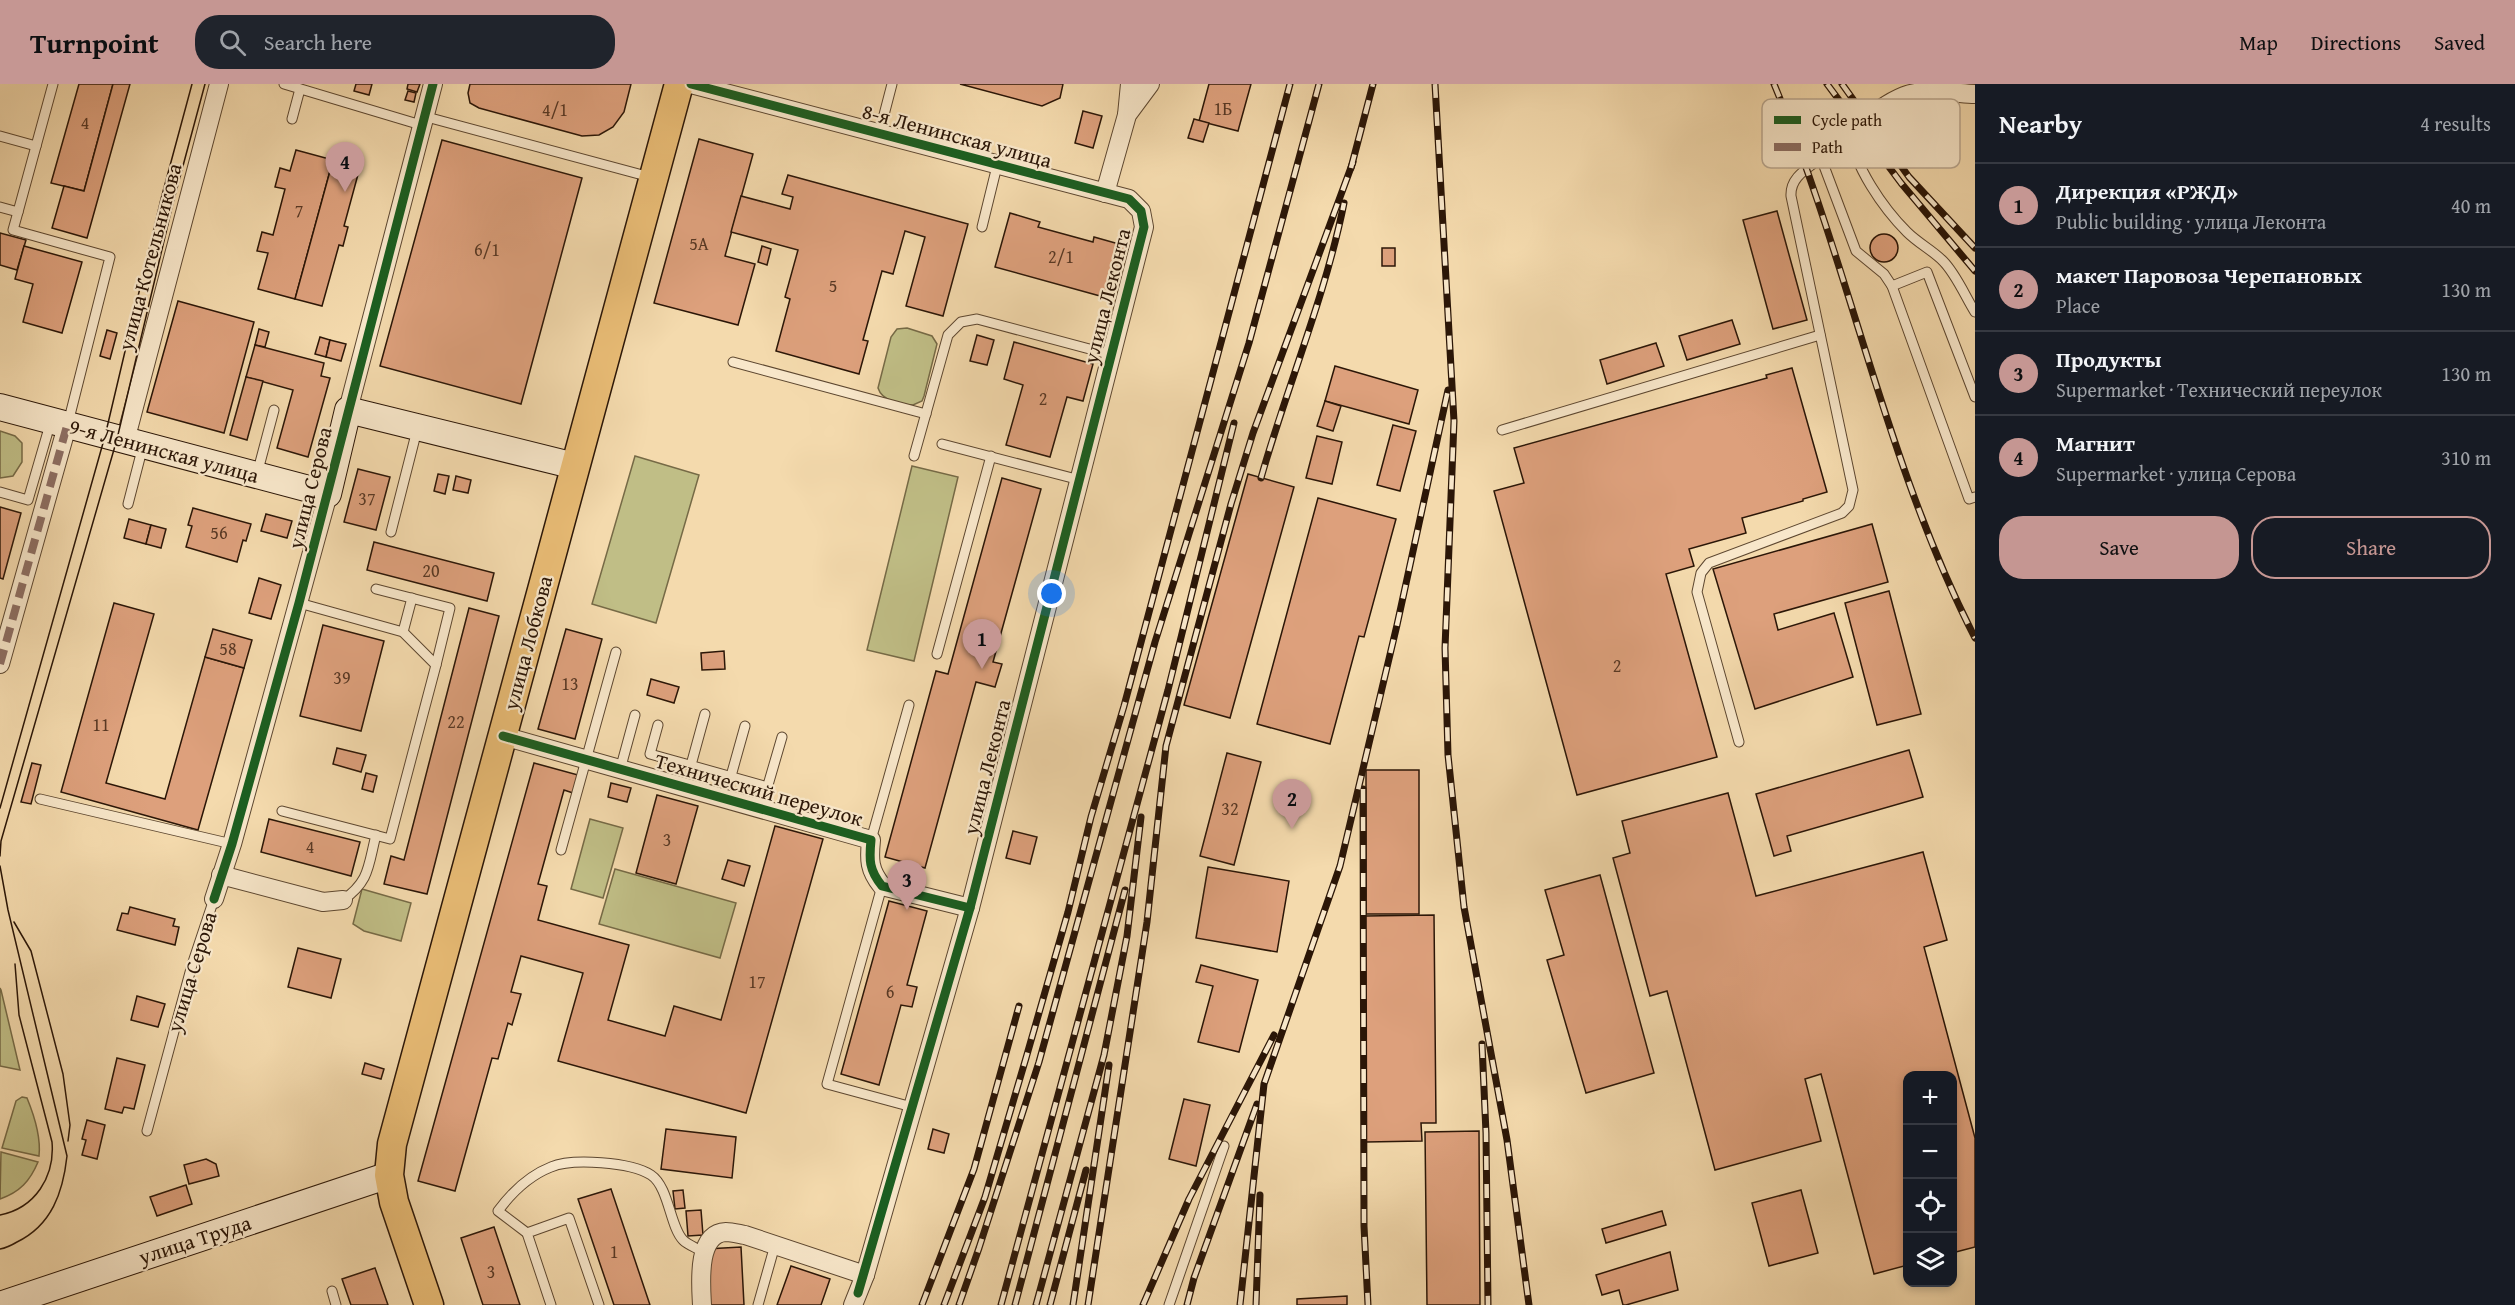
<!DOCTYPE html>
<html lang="en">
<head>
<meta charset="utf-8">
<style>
  body { margin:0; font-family:"Gentium Book Plus",serif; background:#20242c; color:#f1f3f6 }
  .controls { position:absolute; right:18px; bottom:18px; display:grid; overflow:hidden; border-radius:12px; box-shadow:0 3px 9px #0003 }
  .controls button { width:54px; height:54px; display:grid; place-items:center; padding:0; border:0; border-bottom:2px solid #363941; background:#171b24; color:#f1f3f6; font:30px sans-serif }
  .you { position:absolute; left:1052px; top:510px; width:21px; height:21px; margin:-15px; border:4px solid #fff; border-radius:50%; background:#1a73e8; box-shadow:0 0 0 9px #1a73e833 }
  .badge { display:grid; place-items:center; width:39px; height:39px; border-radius:50%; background:#c59692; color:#111; font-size:20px; font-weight:700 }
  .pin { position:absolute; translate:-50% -50px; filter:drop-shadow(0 2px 3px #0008) }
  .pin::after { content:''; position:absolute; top:32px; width:21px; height:18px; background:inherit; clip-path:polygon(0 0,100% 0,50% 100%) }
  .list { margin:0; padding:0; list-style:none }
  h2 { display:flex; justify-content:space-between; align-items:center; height:78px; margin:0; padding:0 24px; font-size:26px }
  h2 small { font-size:20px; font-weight:400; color:#9ea1a6 }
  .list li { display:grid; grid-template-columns:39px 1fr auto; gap:18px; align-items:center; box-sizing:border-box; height:84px; padding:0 24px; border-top:2px solid #363941 }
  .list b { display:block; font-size:22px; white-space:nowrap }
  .list p { margin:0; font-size:20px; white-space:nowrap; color:#9ea1a6 }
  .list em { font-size:20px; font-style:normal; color:#9ea1a6 }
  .actions { display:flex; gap:12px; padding:18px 24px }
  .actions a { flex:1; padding:14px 0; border:2px solid #c59692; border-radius:24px; text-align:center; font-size:21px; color:#c59692 }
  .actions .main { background:#c59692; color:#111 }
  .icon { flex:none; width:33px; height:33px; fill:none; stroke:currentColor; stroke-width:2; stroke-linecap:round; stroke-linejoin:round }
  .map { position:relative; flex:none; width:1975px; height:1221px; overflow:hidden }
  header { display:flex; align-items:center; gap:36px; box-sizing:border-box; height:84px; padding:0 30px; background:#c59692; color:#111 }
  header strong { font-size:28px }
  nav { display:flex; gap:33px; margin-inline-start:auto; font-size:21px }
  .search { width:420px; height:54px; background:#20242c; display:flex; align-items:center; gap:15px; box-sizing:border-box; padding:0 21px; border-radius:24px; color:#9ea1a6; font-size:22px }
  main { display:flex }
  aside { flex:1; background:#171b24 }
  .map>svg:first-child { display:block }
</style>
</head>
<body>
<header>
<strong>Turnpoint</strong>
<div class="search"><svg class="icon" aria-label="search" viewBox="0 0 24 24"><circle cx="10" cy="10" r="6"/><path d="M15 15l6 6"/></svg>Search here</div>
<nav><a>Map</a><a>Directions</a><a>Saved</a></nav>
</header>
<main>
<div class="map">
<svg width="1975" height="1221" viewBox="0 0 1975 1221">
  <rect width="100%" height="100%" fill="#f4daad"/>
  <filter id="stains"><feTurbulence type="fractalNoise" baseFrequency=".00333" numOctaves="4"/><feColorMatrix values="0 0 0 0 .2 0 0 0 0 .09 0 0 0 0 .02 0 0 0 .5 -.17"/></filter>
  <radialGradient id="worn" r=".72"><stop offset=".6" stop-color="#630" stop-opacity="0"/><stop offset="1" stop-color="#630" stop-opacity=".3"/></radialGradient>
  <g fill="#c0be86" stroke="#766a46" stroke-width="1.5">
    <path d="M907,244L932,252L937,260L924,312L922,317L913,321C901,321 882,317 878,304L891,253L897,245Z"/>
    <path d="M0,347L15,352L22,359V378L13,392L0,394Z"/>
    <path d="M635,372L699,391L656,539L592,520Z"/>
    <path d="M912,382L958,393L914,577L867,566Z"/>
    <path d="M590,735L623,744L603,814L571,805Z"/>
    <path d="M615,785L736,819L720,874L599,840Z"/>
    <path d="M362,805L411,819L401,857L364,847L353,840Z"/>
    <path d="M0,904L1,906L20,986L0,982Z"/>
    <path d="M22,1013L27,1014C34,1031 41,1054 39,1072L2,1064L16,1017Z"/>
    <path d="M1,1068L38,1078C30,1097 20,1108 0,1115Z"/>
  </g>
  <g fill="#dda07c" stroke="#2b1607" stroke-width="1.5">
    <path d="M79,0H113L84,107L51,99Z"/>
    <path d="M113,0H130L87,154L52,144L64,102L84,107Z"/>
    <path d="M356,0H372L369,11L354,7Z"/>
    <path d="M408,0H420L417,8L407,5Z"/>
    <path d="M470,0H631L624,28L613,43L599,51L582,52L479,24L470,19L468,9Z"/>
    <path d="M960,0H1063L1060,14L1042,22Z"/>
    <path d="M1209,0H1251L1238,47L1199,37Z"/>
    <path d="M408,7L416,9L414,18L405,16Z"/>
    <path d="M1083,27L1102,32L1093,64L1075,59Z"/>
    <path d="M1194,35L1209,39L1203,58L1188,54Z"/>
    <path d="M699,55L753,70L725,172L755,180L738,241L654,219Z"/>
    <path d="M442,56L582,94L521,320L380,282Z"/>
    <path d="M296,66L333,76L295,215L258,205L268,169L257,167L262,148L273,151L285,105L275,103L280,84L290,87Z"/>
    <path d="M333,76L360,83L344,142L348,143L343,162L339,161L322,222L295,215Z"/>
    <path d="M788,91L968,140L943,232L906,222L925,153L905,147L893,190L882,187L863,256L868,257L859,290L776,267L790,215L785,213L798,166L731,148L741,112L790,125L793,113L782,110Z"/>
    <path d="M1777,127L1807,236L1773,245L1743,136Z"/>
    <path d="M1010,129L1040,138L1038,143L1093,158L1094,153L1126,162L1111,215L995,183Z"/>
    <path d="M0,149L26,156L17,186L0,181Z"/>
    <circle cx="1884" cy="164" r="14"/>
    <path d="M24,162L82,178L62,249L23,238L33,200L15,195Z"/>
    <path d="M762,162L771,165L767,181L758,178Z"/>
    <rect x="1382" y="164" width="13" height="18"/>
    <path d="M178,217L254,238L224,349L147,328Z"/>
    <path d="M1732,236L1740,260L1687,276L1679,252Z"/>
    <path d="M259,245L269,248L265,263L255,261Z"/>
    <path d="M107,246L117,249L110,275L100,272Z"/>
    <path d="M977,251L994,256L987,281L970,277Z"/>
    <path d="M320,253L330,256L326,273L315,270Z"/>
    <path d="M330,256L346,260L341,277L326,273Z"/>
    <path d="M1014,258L1093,280L1083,317L1067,313L1050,373L1006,361L1023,301L1004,295Z"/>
    <path d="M1656,259L1664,282L1607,300L1600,276Z"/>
    <path d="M255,261L324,279L321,292L330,294L308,373L277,364L293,306L246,293Z"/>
    <path d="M1335,282L1418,306L1409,340L1325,317Z"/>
    <path d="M1792,284L1827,408L1803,415V417L1742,434L1746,449L1689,465L1694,482L1666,490L1717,673L1577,711L1494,407L1524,399L1514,364L1767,294L1766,291Z"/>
    <path d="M246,293L263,297L247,356L230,351Z"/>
    <path d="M1325,317L1341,322L1333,347L1317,342Z"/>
    <path d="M1393,341L1416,347L1400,407L1377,401Z"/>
    <path d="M1317,352L1342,358L1332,400L1306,394Z"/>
    <path d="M358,385L390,393L376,446L344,438Z"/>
    <path d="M438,390L449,392L445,410L434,407Z"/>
    <path d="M1248,390L1294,403L1230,634L1184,621Z"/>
    <path d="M456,392L471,396L468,409L453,406Z"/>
    <path d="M1002,394L1041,405L993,578L1002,580L995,603L976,598L925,784L885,773L936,587L948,590Z"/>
    <path d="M1318,414L1396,435L1364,553L1359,552L1330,660L1257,640Z"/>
    <path d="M0,423L21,429L3,495L0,494Z"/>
    <path d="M193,424L251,440L246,457L243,456L237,478L186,463L192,442L188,441Z"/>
    <path d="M266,430L292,437L287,454L261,447Z"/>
    <path d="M129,435L151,441L146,460L124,454Z"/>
    <path d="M1872,440L1888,498L1774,530L1778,546L1834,529L1853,593L1755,625L1713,485Z"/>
    <path d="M151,441L166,445L161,464L146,460Z"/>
    <path d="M374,458L494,489L487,517L367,486Z"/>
    <path d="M259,494L281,501L271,535L249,529Z"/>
    <path d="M1889,507L1921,630L1877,641L1845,519Z"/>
    <path d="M114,519L154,530L106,699L165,715L205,573L244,584L198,746L61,708Z"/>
    <path d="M469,524L499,532L427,810L384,800L391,772L404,776Z"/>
    <path d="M323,541L384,557L361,647L300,632Z"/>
    <path d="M213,545L252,556L244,584L205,573Z"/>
    <path d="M566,545L602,555L575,655L538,645Z"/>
    <path d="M724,567L725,585L702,586L701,569Z"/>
    <path d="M651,595L679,603L674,619L647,611Z"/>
    <path d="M337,664L366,671L361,688L333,680Z"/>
    <path d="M1909,666L1923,713L1787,752L1791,767L1774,772L1756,710Z"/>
    <path d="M1227,669L1261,678L1234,781L1200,772Z"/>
    <path d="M32,679L41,681L31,720L21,718Z"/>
    <path d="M534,679L578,691L573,709L564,706L538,800L547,802L538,836L629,861L608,936L665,952L674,922L721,936L775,742L823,755L746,1029L558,977L583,889L521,872L511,908L521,910L512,941L508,939L498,975L492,974L455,1107L418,1097Z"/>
    <rect x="1366" y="686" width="53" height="144"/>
    <path d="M366,689L377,692L373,708L362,705Z"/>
    <path d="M611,699L631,704L627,718L608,713Z"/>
    <path d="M1728,709L1756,812L1923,768L1947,856L1924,863L1975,1054V1163L1952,1169V992H1908V1181L1874,1190L1821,990L1805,995L1821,1057L1715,1086L1667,907L1650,912L1613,774L1630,769L1622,737Z"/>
    <path d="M657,711L698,722L676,800L636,789Z"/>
    <path d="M269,735L360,758L351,792L261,768Z"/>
    <path d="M1013,747L1037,753L1030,780L1006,774Z"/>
    <path d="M728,776L750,782L744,802L722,795Z"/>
    <path d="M1208,783L1289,797L1277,868L1196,854Z"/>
    <path d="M1600,791L1654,989L1586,1009L1547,876L1564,871L1545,806Z"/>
    <path d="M889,817L927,827L907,901L917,903L912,923L901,921L879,1001L841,990Z"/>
    <path d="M130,823L175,835L173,842L179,843L175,861L117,846L122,829L128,830Z"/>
    <path d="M1434,831L1436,1039H1421L1422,1057L1366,1058L1365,832Z"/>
    <path d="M298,864L341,875L331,914L288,903Z"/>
    <path d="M1201,881L1258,896L1239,968L1198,958L1213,902L1196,898Z"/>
    <path d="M137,912L165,920L158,943L131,936Z"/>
    <path d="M117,974L145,981L134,1025L124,1023L122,1029L105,1025Z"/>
    <path d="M365,979L384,985L381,995L362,990Z"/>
    <path d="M1184,1015L1210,1021L1196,1082L1169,1075Z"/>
    <path d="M87,1036L105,1041L97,1075L82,1071L86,1056L82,1055Z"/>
    <path d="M666,1045L736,1053L732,1094L661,1085Z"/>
    <path d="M933,1045L949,1050L944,1069L928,1065Z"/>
    <path d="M1479,1047L1480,1221H1427L1425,1048Z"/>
    <path d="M206,1075L216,1080L219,1092L189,1100L184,1081Z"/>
    <path d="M186,1101L192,1120L157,1132L150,1113Z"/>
    <path d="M611,1105L650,1221H614L578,1115Z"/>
    <path d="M683,1106L685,1124L675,1125L673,1107Z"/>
    <path d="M1801,1106L1818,1169L1769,1182L1752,1119Z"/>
    <path d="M701,1126L703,1151L688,1152L686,1127Z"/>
    <path d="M1662,1127L1666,1141L1606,1159L1602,1145Z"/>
    <path d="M494,1143L520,1221H483L461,1154Z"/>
    <path d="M741,1163L744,1221H709L706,1165Z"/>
    <path d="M1670,1168L1678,1206L1626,1221H1623L1619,1206L1602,1211L1596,1191Z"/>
    <path d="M791,1182L830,1195L821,1221H777Z"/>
    <path d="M375,1184L388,1221H351L342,1195Z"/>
    <path d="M1347,1212V1221H1297V1215Z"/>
  </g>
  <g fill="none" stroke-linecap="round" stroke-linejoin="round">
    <g stroke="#5d4730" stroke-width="11">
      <g id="lane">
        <path d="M284,0L421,41"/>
        <path d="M423,32L650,93"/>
        <path d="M292,35L300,5"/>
        <path d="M1850,49C1854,82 1883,124 1907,148C1918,159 1932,166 1943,177C1956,190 1965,212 1975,228"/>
        <path d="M879,50L892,0"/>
        <path d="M0,52L36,62"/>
        <path d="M1834,60L1821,74L1856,167L1884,190L1892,202L1969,415L1975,413"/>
        <path d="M0,123L18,128L53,0"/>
        <path d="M18,128L13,146L110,173L68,339"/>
        <path d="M982,143L997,82"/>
        <path d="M1892,202L1927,188L1975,313"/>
        <path d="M733,278L926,330"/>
        <path d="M1502,346L1820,251"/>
        <path d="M942,360L1080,396"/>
        <path d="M914,372L948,251L961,238L977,235L1112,271"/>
        <path d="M257,390L274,326"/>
        <path d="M0,408L28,416L51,337"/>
        <path d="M128,420L143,362"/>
        <path d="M391,448L417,346"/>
        <path d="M376,505L450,524L436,581"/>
        <path d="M403,548L412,514"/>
        <path d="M937,570L991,372"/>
        <path d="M658,641L650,670L768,703"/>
        <path d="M1739,658L1697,508L1701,489L1709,479L1842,429L1849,422L1853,406L1791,112C1790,93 1807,85 1821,74"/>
        <path d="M691,681L705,630"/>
        <path d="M620,686L635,631"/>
        <path d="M731,692L745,642"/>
        <path d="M40,715L232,760"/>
        <path d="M761,725L782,653"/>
        <path d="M282,727L390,755L436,581L403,548L299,519"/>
        <path d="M871,756L909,621"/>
        <path d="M561,766L616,568"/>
        <path d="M882,802L827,1000L912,1023"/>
        <path d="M343,816C370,797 368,782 376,751"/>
        <path d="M147,1047L192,881L214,815"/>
        <path d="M527,1149L498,1127C512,1108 528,1092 551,1083C572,1074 631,1078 651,1091C669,1103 670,1143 683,1156C688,1161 697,1164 703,1168"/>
        <path d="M332,1207L336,1221"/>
        <path d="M551,1221L527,1149L569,1134L599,1221"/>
        <path d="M758,1221L775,1161"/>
        <path d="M1169,1221L1224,1062"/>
      </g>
    </g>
    <g stroke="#5d4730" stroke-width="20">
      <g id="street">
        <path d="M691,0L1129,115L1141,127L1144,143L970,824L865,1191L853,1221"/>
        <path d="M1127,31L1130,0"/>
        <path d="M1834,60C1857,45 1879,22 1904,12C1925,4 1953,9 1975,10"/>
        <path d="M1105,109L1127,31L1150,0"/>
        <path d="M348,326L433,0"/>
        <path d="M125,357L219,0"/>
        <path d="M0,580L67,342"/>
        <path d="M503,652L871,756C869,776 869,786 882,802L970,824"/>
        <path d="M221,791L323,818L343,816"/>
        <path d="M214,815L232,760L328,410"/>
        <path d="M702,1221C701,1201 696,1149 726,1148C732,1148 739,1150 745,1151L865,1191"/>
      </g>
    </g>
    <g stroke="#2b1607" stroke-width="28">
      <g id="secondary">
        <path d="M0,323L328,410L348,326L575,382"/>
        <path d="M0,1221L389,1091"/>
      </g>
    </g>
    <g stroke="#2b1607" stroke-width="31">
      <path id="primary" d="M429,1221L394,1118L389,1091L392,1060L679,0"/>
    </g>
    <use href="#lane" stroke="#f8e7ca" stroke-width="9"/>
    <use href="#street" stroke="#f8e7ca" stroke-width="18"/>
    <use href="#secondary" stroke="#f8e7ca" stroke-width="26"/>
    <use href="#primary" stroke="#eabd76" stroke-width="28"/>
    <g stroke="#2b1607" stroke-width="1.5">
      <path d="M0,724L105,352L161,115L192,0"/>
      <path d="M0,772L1,757L117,355L173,119L205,0"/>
      <path d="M0,782L8,826L67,1072C63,1108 52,1141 17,1158C12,1161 6,1164 0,1165"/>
      <path d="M14,838L31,867L63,990L70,1041L68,1057"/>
      <path d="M0,1131C35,1124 55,1093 52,1058L19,931L15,880"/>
    </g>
    <g stroke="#2b1607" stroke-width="7">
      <g id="rail">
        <path d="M1435,0L1454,337L1445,564L1448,671L1464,823L1507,1056L1529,1221"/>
        <path d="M1774,0C1850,182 1885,378 1975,554"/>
        <path d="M1827,0L1901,99L1975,187"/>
        <path d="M1842,0L1909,93L1975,164"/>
        <path d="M1351,84L1373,0"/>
        <path d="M1261,394C1287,302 1325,214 1344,119"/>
        <path d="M1363,705L1364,1142L1368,1221"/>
        <path d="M1482,960L1486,1049L1488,1221"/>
        <path d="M922,1221L974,1085L1019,922"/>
        <path d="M944,1221L985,1113L1026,974L1068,828L1091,733L1124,622L1290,0"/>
        <path d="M959,1221L979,1164L1039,978L1155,558L1249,259L1319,0"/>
        <path d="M1001,1221L1168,606L1234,339"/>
        <path d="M1015,1221L1125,806"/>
        <path d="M1036,1221L1104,971L1127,852L1141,733"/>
        <path d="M1050,1221L1086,1086"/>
        <path d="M1073,1221L1109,981"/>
        <path d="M1088,1221L1147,838L1166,662L1231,420L1253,349L1353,78"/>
        <path d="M1143,1221L1189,1115L1274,951"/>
        <path d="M1187,1221L1194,1194L1257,1020"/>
        <path d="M1240,1221L1264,1000L1340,782L1397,541L1448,306"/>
        <path d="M1256,1221L1260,1111"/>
      </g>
    </g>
    <use href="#rail" stroke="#f8e7ca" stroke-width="4.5" stroke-dasharray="14" stroke-linecap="butt"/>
    <path stroke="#8d6e63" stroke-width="8" stroke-dasharray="15 8" stroke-linecap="butt" d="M0,580L67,342"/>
    <g stroke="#f8e7ca" stroke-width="13">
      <g id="cycleway">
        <path d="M691,0L1129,115L1141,127L1144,143L970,824L858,1209"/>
        <path d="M503,652L871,756C869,776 869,786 882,802L970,824"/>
        <path d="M214,815L232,760L299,519L433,0"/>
      </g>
    </g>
    <use href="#cycleway" stroke="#1b5e20" stroke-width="9"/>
  </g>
  <g text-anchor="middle" stroke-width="4.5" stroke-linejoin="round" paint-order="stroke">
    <g font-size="18" fill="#583824">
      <text x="1223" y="31">1Б</text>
      <text x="555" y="32">4/1</text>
      <text x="85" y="45">4</text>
      <text x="299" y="133">7</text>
      <text x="699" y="166">5А</text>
      <text x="487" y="172">6/1</text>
      <text x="1061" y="179">2/1</text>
      <text x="833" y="208">5</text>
      <text x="1043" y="321">2</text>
      <text x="367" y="421">37</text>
      <text x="219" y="455">56</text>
      <text x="431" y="493">20</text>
      <text x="228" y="571">58</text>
      <text x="1617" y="588">2</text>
      <text x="342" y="600">39</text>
      <text x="570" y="606">13</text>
      <text x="456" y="644">22</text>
      <text x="101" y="647">11</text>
      <text x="1230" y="731">32</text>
      <text x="667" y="762">3</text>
      <text x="310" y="769">4</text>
      <text x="757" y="904">17</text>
      <text x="890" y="914">6</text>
      <text x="614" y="1174">1</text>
      <text x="491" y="1194">3</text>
    </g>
    <g font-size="21" fill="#2b1607" stroke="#f8e7ca">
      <text transform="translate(957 52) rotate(15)" y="7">8-я Ленинская улица</text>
      <text transform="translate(150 173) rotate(-75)" y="7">улица Котельникова</text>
      <text transform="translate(1107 212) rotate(-76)" y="7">улица Леконта</text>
      <text transform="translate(164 367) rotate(15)" y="7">9-я Ленинская улица</text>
      <text transform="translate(310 404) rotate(-76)" y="7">улица Серова</text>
      <text transform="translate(528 559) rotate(-75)" y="7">улица Лобкова</text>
      <text transform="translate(987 683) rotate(-76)" y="7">улица Леконта</text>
      <text transform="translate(759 706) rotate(16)" y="7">Технический переулок</text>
      <text transform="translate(192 888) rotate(-73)" y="7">улица Серова</text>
      <text transform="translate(195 1156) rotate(-18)" y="7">улица Труда</text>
    </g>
  </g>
  <rect x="1762" y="15" width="198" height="69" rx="9" fill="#f8e7ca" stroke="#baa890" stroke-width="1.5"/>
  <rect x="1774" y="32" width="27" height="8" fill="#1b5e20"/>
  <rect x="1774" y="59" width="27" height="8" fill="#8d6e63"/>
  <g font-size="16" fill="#2b1607">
    <text x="1812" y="42">Cycle path</text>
    <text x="1812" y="69">Path</text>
  </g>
  <rect width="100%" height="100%" filter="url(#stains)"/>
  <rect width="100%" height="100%" fill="url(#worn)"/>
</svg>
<div class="controls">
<button>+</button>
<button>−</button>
<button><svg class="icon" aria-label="locate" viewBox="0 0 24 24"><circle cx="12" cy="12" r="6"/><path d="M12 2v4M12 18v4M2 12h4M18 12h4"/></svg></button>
<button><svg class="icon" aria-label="layers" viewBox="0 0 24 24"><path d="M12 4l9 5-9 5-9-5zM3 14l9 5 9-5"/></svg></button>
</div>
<div class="you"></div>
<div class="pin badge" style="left:982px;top:585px">1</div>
<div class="pin badge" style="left:1292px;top:745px">2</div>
<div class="pin badge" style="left:907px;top:826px">3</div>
<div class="pin badge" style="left:345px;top:108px">4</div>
</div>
<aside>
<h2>Nearby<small>4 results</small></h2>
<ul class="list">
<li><span class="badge">1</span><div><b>Дирекция «РЖД»</b><p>Public building · улица Леконта</p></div><em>40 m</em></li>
<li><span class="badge">2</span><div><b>макет Паровоза Черепановых</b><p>Place</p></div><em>130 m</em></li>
<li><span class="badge">3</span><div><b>Продукты</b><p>Supermarket · Технический переулок</p></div><em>130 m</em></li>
<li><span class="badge">4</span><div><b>Магнит</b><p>Supermarket · улица Серова</p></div><em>310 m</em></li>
</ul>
<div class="actions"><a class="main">Save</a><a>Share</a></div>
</aside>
</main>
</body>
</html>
